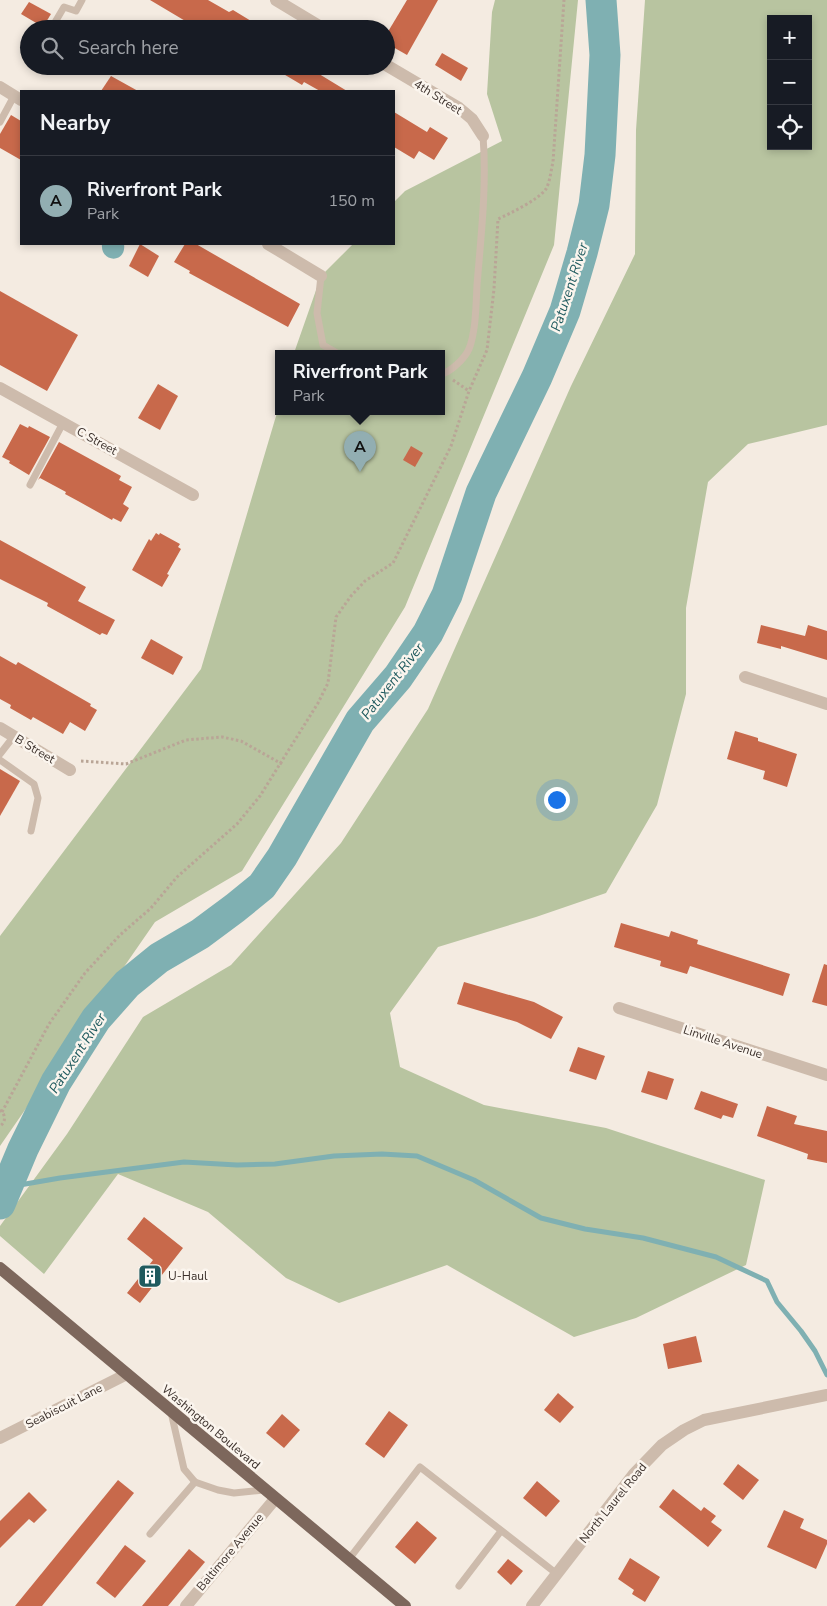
<!DOCTYPE html>
<html lang="en">
<head>
<meta charset="utf-8">
<style>
  body { margin:0; font-family:"Nunito Sans",sans-serif; background:#20242c; color:#f1f3f6 }
  .controls { position:absolute; right:15px; top:15px; display:grid; overflow:hidden; border-radius:0px; box-shadow:0 2px 8px #0003 }
  .controls button { width:45px; height:45px; display:grid; place-items:center; padding:0; border:0; border-bottom:1px solid #363941; background:#171b24; color:#f1f3f6; font:25px sans-serif }
  .you { position:absolute; left:556px; top:799px; width:18px; height:18px; margin:-12px; border:4px solid #fff; border-radius:50%; background:#1a73e8; box-shadow:0 0 0 8px #1a73e833 }
  .badge { display:grid; place-items:center; width:32px; height:32px; border-radius:50%; background:#92aeb2; color:#111; font-size:16px; font-weight:700 }
  .pin { position:absolute; translate:-50% -41px; filter:drop-shadow(0 1px 2px #0008) }
  .pin::after { content:''; position:absolute; top:26px; width:18px; height:15px; background:inherit; clip-path:polygon(0 0,100% 0,50% 100%) }
  .popup { position:absolute; left:275px; top:350px; width:170px; height:65px; box-sizing:border-box; display:grid; place-content:center; border-radius:0px; background:#171b24; filter:drop-shadow(0 1px 4px #0005); font-size:16px; white-space:nowrap; color:#9ea1a6 }
  .popup b { font-size:19px; color:#f1f3f6 }
  .popup::after { content:''; position:absolute; left:50%; top:100%; margin-left:-10px; border:10px solid transparent; border-top-color:#171b24 }
  .list { margin:0; padding:0; list-style:none }
  h2 { display:flex; justify-content:space-between; align-items:center; height:65px; margin:0; padding:0 20px; font-size:21px }
  h2 small { font-size:16px; font-weight:400; color:#9ea1a6 }
  .list li { display:grid; grid-template-columns:32px 1fr auto; gap:15px; align-items:center; box-sizing:border-box; height:90px; padding:0 20px; border-top:1px solid #363941 }
  .list b { display:block; font-size:19px; white-space:nowrap }
  .list p { margin:0; font-size:16px; white-space:nowrap; color:#9ea1a6 }
  .list em { font-size:16px; font-style:normal; color:#9ea1a6 }
  .icon { flex:none; width:28px; height:28px; fill:none; stroke:currentColor; stroke-width:2; stroke-linecap:round; stroke-linejoin:round }
  .map { position:relative; flex:none; width:827px; height:1606px; overflow:hidden }
  .search { position:absolute; background:#171b24; box-shadow:0 2px 8px #0003; left:20px; top:20px; width:375px; height:55px; display:flex; align-items:center; gap:12px; box-sizing:border-box; padding:0 18px; border-radius:28px; color:#9ea1a6; font-size:19px }
  .panel { position:absolute; background:#171b24; box-shadow:0 2px 8px #0003; left:20px; top:90px; width:375px; height:155px; border-radius:0px }
  .map>svg:first-child { display:block }
</style>
</head>
<body>
<div class="map">
<svg width="827" height="1606" viewBox="0 0 827 1606">
  <rect width="100%" height="100%" fill="#f4ebe1"/>
  <g fill="#b8c4a0" fill-rule="evenodd">
    <path d="M495,0H578L554,245L405,607L242,871L155,922L0,1146V936L201,669L279,406V411H441V353H294L321,276L353,244H394V202L405,191L502,141L487,94L492,12Z"/>
    <path d="M645,0H827V425L748,444L708,482L686,608V694L657,805L606,893L536,917L438,947L390,1013L400,1067L484,1105L606,1128L765,1180L746,1265L636,1318L574,1337L447,1265L339,1303L286,1278L208,1212L118,1174L44,1274L0,1236V1226L67,1134L143,1017L231,965L341,843L428,709L571,386L635,254L636,130ZM771,19H808V146H771Z"/>
  </g>
  <path fill="#7fb0b2" d="M102,244H124C127,264 100,263 102,244Z"/>
  <g fill="none" stroke-linecap="round" stroke-linejoin="round">
    <path stroke="#7fb0b2" stroke-width="5" d="M8,1187L60,1178L184,1162L237,1165L275,1164L334,1156L382,1154L417,1156L474,1180L541,1218L585,1229L643,1238L716,1257L767,1281L777,1302L801,1331L815,1351L827,1375"/>
    <path stroke="#7fb0b2" stroke-width="31" d="M0,1204L23,1149L56,1082L96,1019L127,984L159,958L200,934L235,908L262,886L282,857L360,721L398,677L428,633L447,595L481,493L537,377L565,311L582,253L594,205L600,155L605,55L601,0"/>
  </g>
  <g fill="#c8694b">
    <path d="M150,0H208L229,12L233,10L264,29H194L186,24L187,22Z"/>
    <path d="M407,0H438L407,55L386,43V35Z"/>
    <path d="M29,2L51,14L43,27L21,14Z"/>
    <path d="M442,53L468,68L461,81L435,65Z"/>
    <path d="M270,66H306L347,91H320L304,82L302,85Z"/>
    <path d="M111,76L138,91H101Z"/>
    <path d="M394,112L427,132L430,127L448,138L434,160L419,151L414,159L394,147Z"/>
    <path d="M11,115L21,121V160L0,148V134Z"/>
    <path d="M140,244L159,256L148,277L129,266Z"/>
    <path d="M185,244H196L300,304L288,327L189,273L190,271L174,262Z"/>
    <path d="M0,291L78,335L47,391L0,365Z"/>
    <path d="M158,384L178,396L160,430L138,418Z"/>
    <path d="M20,424L28,428L29,426L50,437L29,475L9,463L10,461L2,457Z"/>
    <path d="M355,438L368,447L359,458L347,449Z"/>
    <path d="M59,442L121,476L119,480L132,487L123,504L129,508L121,522L113,518L112,520L78,501L65,494L66,492L40,478L38,480Z"/>
    <path d="M411,446L423,453L415,467L403,460Z"/>
    <path d="M156,533L159,535L160,533L180,544L178,547L181,549L167,574L169,575L162,587L132,570L149,539L151,541Z"/>
    <path d="M0,540L86,587L78,601L115,620L107,635L102,633L100,635L47,606L48,603L0,579Z"/>
    <path d="M761,625L805,636L808,625L827,631V660L781,646V649L757,643Z"/>
    <path d="M151,639L183,657L173,675L141,658Z"/>
    <path d="M0,656L16,665L18,662L91,704L90,706L97,710L85,731L70,722L63,734L33,717L31,720L10,708L11,705L0,699Z"/>
    <path d="M735,731L758,738V741L797,754L787,787L763,779L765,771L727,759Z"/>
    <path d="M0,769L20,781L0,816Z"/>
    <path d="M621,923L669,937L671,931L698,940L697,944L790,974L783,996L690,966L687,974L660,966L661,961L614,947Z"/>
    <path d="M824,964L827,965V1006L812,1002Z"/>
    <path d="M464,982L534,1002L563,1017L551,1039L517,1022L457,1004Z"/>
    <path d="M578,1047L605,1056L596,1080L569,1071Z"/>
    <path d="M648,1071L674,1079L667,1100L641,1092Z"/>
    <path d="M701,1091L738,1104L733,1118L723,1115L721,1119L694,1109Z"/>
    <path d="M767,1106L797,1116L794,1124L827,1131V1163L807,1159L808,1154L757,1136Z"/>
    <path d="M144,1217L183,1248L140,1303L127,1293L153,1260L127,1239Z"/>
    <path d="M696,1336L702,1362L668,1369L663,1344Z"/>
    <path d="M558,1393L574,1407L560,1423L544,1410Z"/>
    <path d="M389,1411L408,1425L384,1458L365,1444Z"/>
    <path d="M282,1414L300,1430L284,1448L266,1433Z"/>
    <path d="M738,1464L759,1480L743,1500L723,1484Z"/>
    <path d="M118,1480L134,1493L42,1606H15Z"/>
    <path d="M537,1481L560,1501L546,1517L523,1498Z"/>
    <path d="M673,1489L701,1511L704,1507L716,1516L711,1522L722,1530L708,1547L659,1507Z"/>
    <path d="M29,1492L47,1510L34,1523L29,1519L0,1548V1521Z"/>
    <path d="M784,1510L804,1519L800,1528L827,1540V1544L816,1569L767,1547Z"/>
    <path d="M417,1521L437,1538L415,1564L395,1547Z"/>
    <path d="M125,1545L146,1561L115,1598L96,1583Z"/>
    <path d="M189,1549L205,1562L168,1606H142Z"/>
    <path d="M630,1558L660,1577L645,1602L632,1594L634,1590L618,1579Z"/>
    <path d="M508,1559L523,1571L511,1585L497,1572Z"/>
  </g>
  <g fill="none" stroke-linecap="round" stroke-linejoin="round">
    <g stroke="#b9a596" stroke-width="3" stroke-dasharray="2.5 2.5" stroke-linecap="butt">
      <path d="M453,380L469,391"/>
      <path d="M81,761L126,764L186,740L222,737L241,741L282,764"/>
      <path d="M0,1110C6,1115 6,1122 0,1126"/>
      <path d="M2,1112L49,1024L85,973L120,935L151,908L177,877L237,824L260,796L318,703L328,683L336,617L351,596L365,581L393,563L451,446L469,391L487,350L494,289L498,219C511,213 538,200 546,189C550,182 551,170 553,162L564,0"/>
    </g>
    <g stroke="#cdbbac" stroke-width="7">
      <path d="M51,29L64,7L76,11L82,0"/>
      <path d="M0,122L14,96"/>
      <path d="M321,276L317,313L323,345L337,353"/>
      <path d="M441,374C451,372 465,358 469,349C476,331 476,304 477,285C481,236 487,185 483,136"/>
      <path d="M30,485L63,423"/>
      <path d="M0,754L14,736"/>
      <path d="M0,760L34,784L38,798L31,831"/>
      <path d="M171,1412L184,1469L195,1482L218,1490L234,1493L264,1490"/>
      <path d="M150,1534L195,1482"/>
      <path d="M349,1559L420,1467L557,1574"/>
      <path d="M459,1586L501,1531"/>
    </g>
    <g stroke="#cdbbac" stroke-width="12">
      <path d="M276,0L324,29"/>
      <path d="M386,65L459,108L472,119L483,136"/>
      <path d="M0,87L21,100"/>
      <path d="M268,244L321,276"/>
      <path d="M0,388L193,495"/>
      <path d="M745,677L827,704"/>
      <path d="M0,728L70,770"/>
      <path d="M619,1008L827,1075"/>
      <path d="M0,1438L127,1374"/>
      <path d="M186,1606L275,1499"/>
      <path d="M532,1606L634,1474L662,1445L684,1430L704,1420L827,1395"/>
    </g>
    <path stroke="#7d675c" stroke-width="12" d="M0,1268L405,1606"/>
  </g>
  <defs>
    <g id="building-square" transform="scale(1.25)"><rect x="-9" y="-9" width="18" height="18" rx="4" fill="#1f5a5e" stroke="#fbf5ee"/><path d="M-4-6H4V6H1V3H-1V6H-4ZM-2.5-4.3h1.7v1.8h-1.7ZM.8-4.3h1.7v1.8H.8ZM-2.5-1h1.7V.8h-1.7ZM.8-1h1.7V.8H.8Z" fill="#fff"/></g>
  </defs>
  <g fill-rule="evenodd">
    <use href="#building-square" x="150" y="1276"/>
  </g>
  <g text-anchor="middle" stroke-width="5" stroke-linejoin="round" paint-order="stroke">
    <g font-size="12" fill="#3b302b" stroke="#fbf5ee">
      <text transform="translate(438 97) rotate(32)" y="4">4th Street</text>
      <text transform="translate(97 441) rotate(29)" y="4">C Street</text>
      <text transform="translate(35 749) rotate(31)" y="4">B Street</text>
      <text transform="translate(723 1042) rotate(18)" y="4">Linville Avenue</text>
      <text transform="translate(64 1406) rotate(-27)" y="4">Seabiscuit Lane</text>
      <text transform="translate(211 1427) rotate(40)" y="4">Washington Boulevard</text>
      <text transform="translate(613 1503) rotate(-51)" y="4">North Laurel Road</text>
      <text transform="translate(230 1552) rotate(-50)" y="4">Baltimore Avenue</text>
    </g>
    <g font-size="12" fill="#3b302b" stroke="#fbf5ee" text-anchor="start">
      <text x="168" y="1280">U-Haul</text>
    </g>
    <g font-size="14" font-style="italic" fill="#1f5a5e" stroke="#fbf5ee">
      <text transform="translate(569 287) rotate(-72)" y="5">Patuxent River</text>
      <text transform="translate(392 681) rotate(-52)" y="5">Patuxent River</text>
      <text transform="translate(77 1053) rotate(-57)" y="5">Patuxent River</text>
    </g>
  </g>
</svg>
<div class="controls">
<button>+</button>
<button>−</button>
<button><svg class="icon" aria-label="locate" viewBox="0 0 24 24"><circle cx="12" cy="12" r="6"/><path d="M12 2v4M12 18v4M2 12h4M18 12h4"/></svg></button>
</div>
<div class="you"></div>
<div class="pin badge" style="left:360px;top:472px">A</div>
<div class="popup"><b>Riverfront Park</b>Park</div>
<div class="search"><svg class="icon" aria-label="search" viewBox="0 0 24 24"><circle cx="10" cy="10" r="6"/><path d="M15 15l6 6"/></svg>Search here</div>
<section class="panel">
<h2>Nearby<small></small></h2>
<ul class="list">
<li><span class="badge">A</span><div><b>Riverfront Park</b><p>Park</p></div><em>150 m</em></li>
</ul>
</section>
</div>
</body>
</html>
